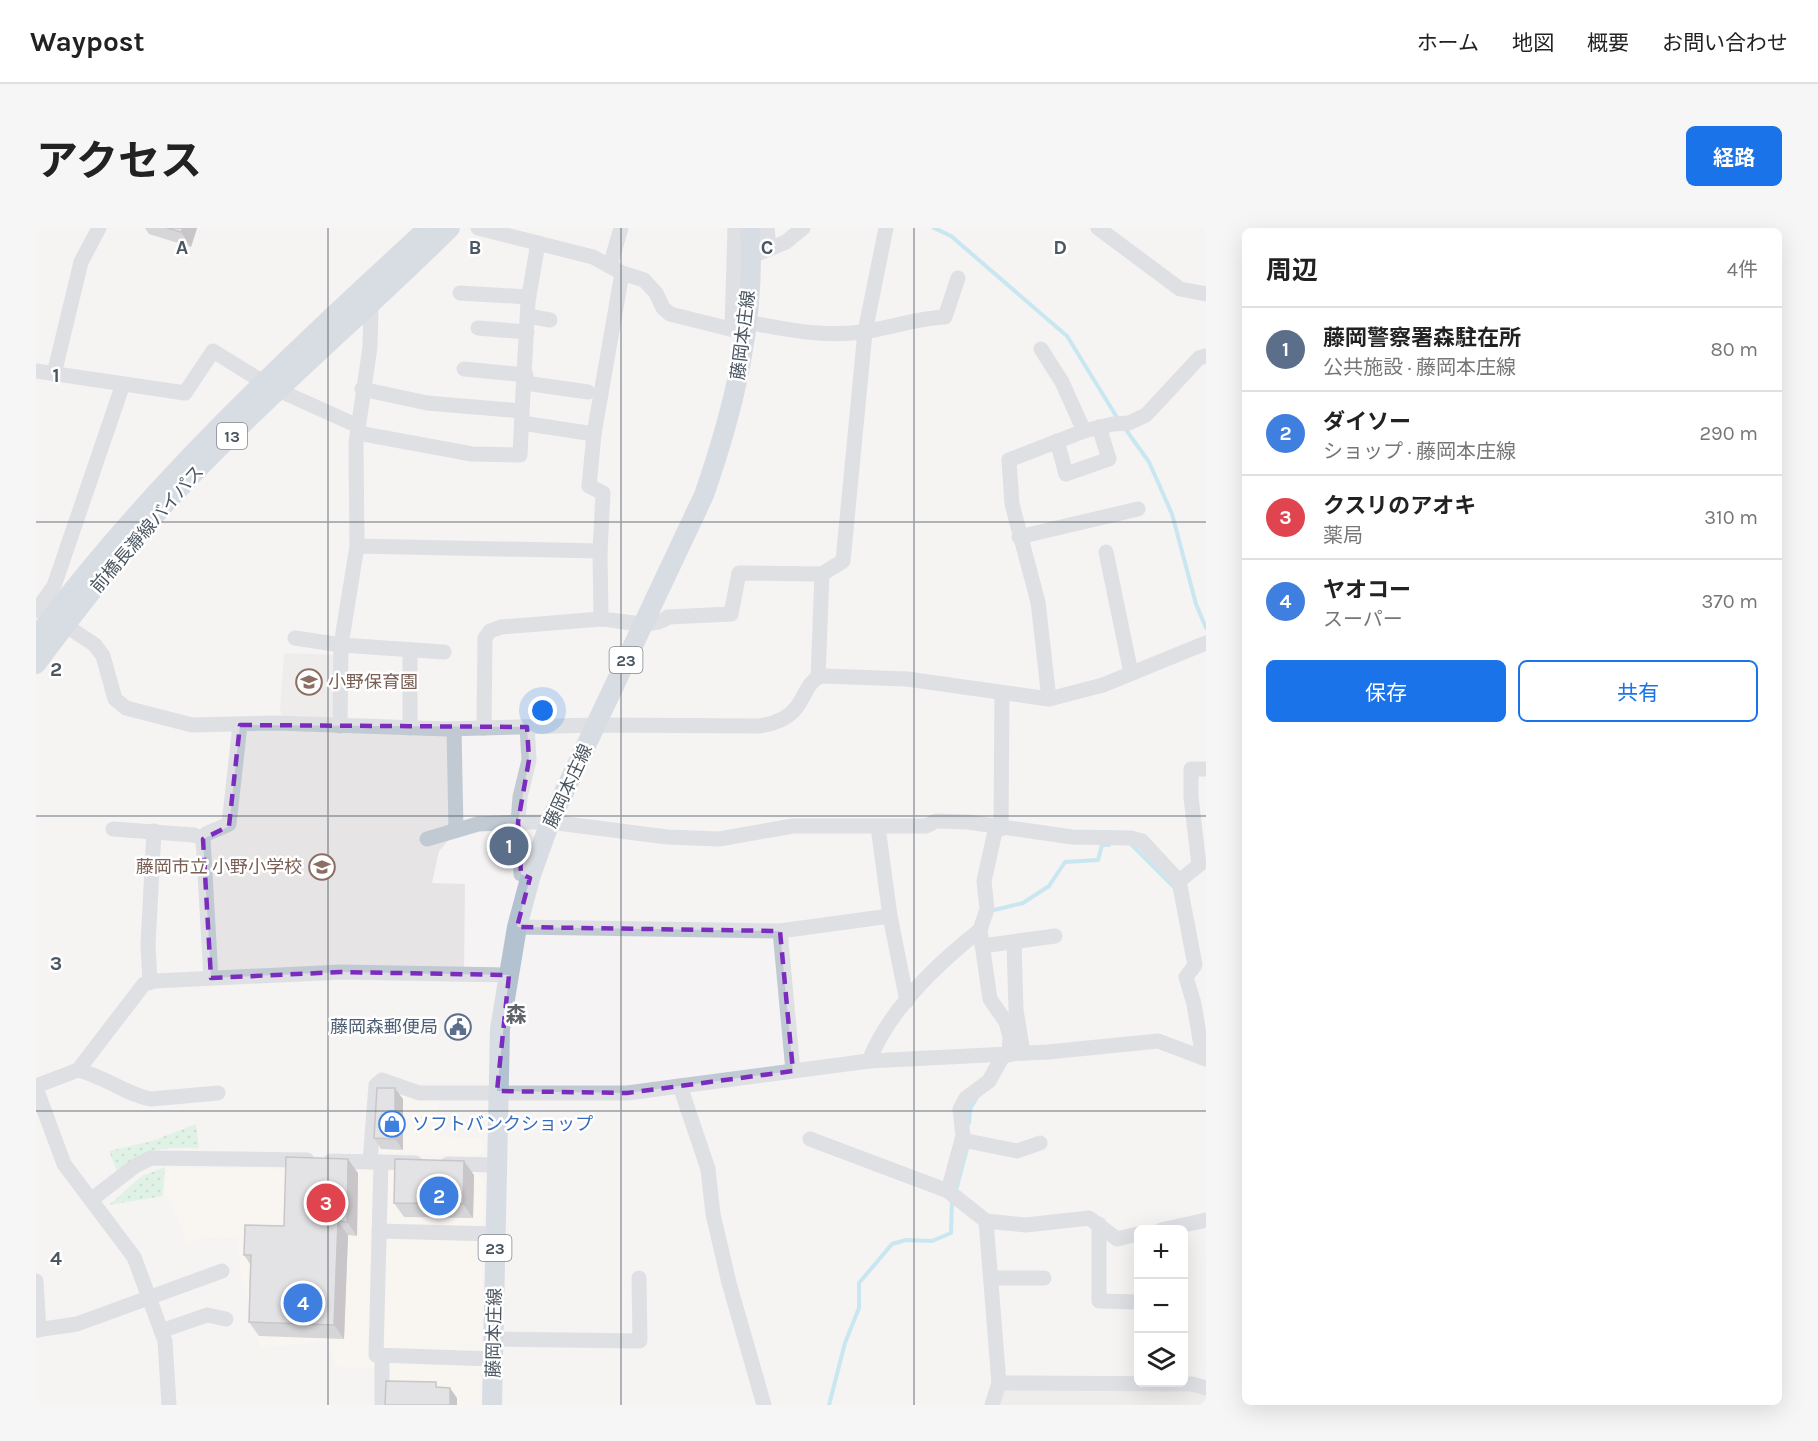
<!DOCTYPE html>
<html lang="ja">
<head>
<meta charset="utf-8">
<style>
  body { margin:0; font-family:Karla,"Noto Sans JP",sans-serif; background:#f6f6f6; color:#222 }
  .controls { position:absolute; right:18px; bottom:18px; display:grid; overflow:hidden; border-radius:9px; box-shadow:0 6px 24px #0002 }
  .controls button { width:54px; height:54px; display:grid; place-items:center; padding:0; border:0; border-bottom:2px solid #e0e0e0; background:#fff; color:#222; font:30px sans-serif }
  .you { position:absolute; left:507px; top:483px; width:21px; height:21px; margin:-15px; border:4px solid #fff; border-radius:50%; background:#1a73e8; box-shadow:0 0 0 9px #1a73e833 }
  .badge { display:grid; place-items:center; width:39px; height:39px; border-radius:50%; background:#1a73e8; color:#fff; font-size:20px; font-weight:700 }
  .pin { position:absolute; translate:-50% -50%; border:3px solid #fff; box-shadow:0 2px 6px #0006 }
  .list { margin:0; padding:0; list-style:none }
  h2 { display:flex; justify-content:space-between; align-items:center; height:78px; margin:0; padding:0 24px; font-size:26px }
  h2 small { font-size:20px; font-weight:400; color:#767676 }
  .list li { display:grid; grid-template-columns:39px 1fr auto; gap:18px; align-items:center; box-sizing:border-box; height:84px; padding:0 24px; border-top:2px solid #e0e0e0 }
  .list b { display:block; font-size:22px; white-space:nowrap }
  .list p { margin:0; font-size:20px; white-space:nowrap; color:#767676 }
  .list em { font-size:20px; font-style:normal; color:#767676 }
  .actions { display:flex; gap:12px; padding:18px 24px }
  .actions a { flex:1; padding:14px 0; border:2px solid #1a73e8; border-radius:9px; text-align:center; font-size:21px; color:#1a73e8 }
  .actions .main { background:#1a73e8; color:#fff }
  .icon { flex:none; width:33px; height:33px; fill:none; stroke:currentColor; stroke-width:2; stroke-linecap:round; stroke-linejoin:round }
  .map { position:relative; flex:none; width:1170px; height:1177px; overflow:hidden; border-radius:9px }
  header { display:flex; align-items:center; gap:36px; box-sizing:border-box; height:84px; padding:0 30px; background:#fff; border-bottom:2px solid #e0e0e0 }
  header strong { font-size:28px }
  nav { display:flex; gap:33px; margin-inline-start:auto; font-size:21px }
  .intro { display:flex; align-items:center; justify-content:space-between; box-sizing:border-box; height:144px; padding:0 36px }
  h1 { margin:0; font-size:42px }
  .button { padding:15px 27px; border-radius:9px; background:#1a73e8; color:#fff; font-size:21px; font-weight:700 }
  main { display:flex; gap:36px; padding:0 36px }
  aside { flex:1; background:#fff; border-radius:9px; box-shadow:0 6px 24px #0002 }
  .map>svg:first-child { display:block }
</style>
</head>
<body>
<header>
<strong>Waypost</strong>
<nav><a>ホーム</a><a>地図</a><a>概要</a><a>お問い合わせ</a></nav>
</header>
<div class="intro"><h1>アクセス</h1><a class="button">経路</a></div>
<main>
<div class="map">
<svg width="1170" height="1177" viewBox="0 0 1170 1177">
  <defs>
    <pattern id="park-dots" width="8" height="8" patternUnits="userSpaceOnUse" patternTransform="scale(1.5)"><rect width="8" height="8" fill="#c3f1d5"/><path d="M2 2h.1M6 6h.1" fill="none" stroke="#a0c6b0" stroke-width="1.8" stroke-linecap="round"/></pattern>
  </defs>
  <rect width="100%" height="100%" fill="#f5f3f3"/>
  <g fill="#fdf9ef">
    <path d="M345,860L403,869L402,908L447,911L448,923L442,928L344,925L341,921Z"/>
    <path d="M129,939L440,944L448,953L444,1177H340L339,1141L301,1139L290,1113L225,1120L204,1045L202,1010L178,1009L150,1014L133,968H127Z"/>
  </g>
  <g fill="#e6e4e5">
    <path d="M248,425L301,427V491L247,490L244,482Z"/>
    <path d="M214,501L415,506L418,606L403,623L396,655L429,656L428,744L183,746L178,719L170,610L198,601L206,509Z"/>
    <path d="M1148,1159L1170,1164V1177H960L963,1166L971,1161Z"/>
  </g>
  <g fill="url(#park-dots)">
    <path d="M160,896L163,920C123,919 113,919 81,943L73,923L116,913Z"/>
    <path d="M129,939L127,968L73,977L106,948Z"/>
  </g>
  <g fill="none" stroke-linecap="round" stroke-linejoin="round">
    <g stroke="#90daee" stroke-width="4">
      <path d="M898,0L915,8L1031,108L1082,191"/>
      <path d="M1088,199L1113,234L1136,286L1160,376L1170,400"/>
      <path d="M1095,616L1138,659"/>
      <path d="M954,683L987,675L1013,658L1029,634L1062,632L1066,617H1073"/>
      <path d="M933,895L934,881L940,871"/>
      <path d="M920,962L932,917"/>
      <path d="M793,1177L809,1115L823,1080V1055L856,1016L870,1012L896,1013L915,1005L916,972"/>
    </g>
    <g stroke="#c1cad2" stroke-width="15">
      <path d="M442,0L557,29L586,45L608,52L620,65L627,80L634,86L710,105"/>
      <path d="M731,0L733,21"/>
      <path d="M1062,0L1144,61L1170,66"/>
      <path d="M716,28L750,14L767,0"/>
      <path d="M574,38L585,0"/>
      <path d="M424,65L493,69"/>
      <path d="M492,88L514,92"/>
      <path d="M711,94C750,102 792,110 832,103C858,99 882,90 909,89L922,50"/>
      <path d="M442,100L491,104"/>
      <path d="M696,101L699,0"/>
      <path d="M1005,121L1026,154L1048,203"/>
      <path d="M428,141L490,147"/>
      <path d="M0,143L149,165L177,123L227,154"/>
      <path d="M18,146L45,34L63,0"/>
      <path d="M489,155L552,164"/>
      <path d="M326,161L391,175L486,183L492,73L502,15"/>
      <path d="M242,162L322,198"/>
      <path d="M486,195L558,206L586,45"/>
      <path d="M322,205L436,226L484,227L486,185"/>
      <path d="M558,206L553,258L567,265L564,323"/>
      <path d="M1021,213L1030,246L1073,231L1063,199"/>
      <path d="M983,309L1102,281"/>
      <path d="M321,318L564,323L565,391C584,392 617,402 632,389L695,386L703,345L786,346"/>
      <path d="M1070,324L1095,445"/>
      <path d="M0,383L18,358L87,156"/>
      <path d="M21,397H29L59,417L67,428L79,471L90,480L156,497L240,495L411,501L560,497L723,498C737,496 751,492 760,480C769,469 772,451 787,448L871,451L1013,471L1067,457L1170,415"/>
      <path d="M259,410L305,417L408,424"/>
      <path d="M374,422V500"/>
      <path d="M782,449L786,346L807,333L829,104L850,0"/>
      <path d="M1013,471L1002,374L976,276L973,232L1048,203L1077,196L1093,195L1110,187L1163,130L1170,128"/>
      <path d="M304,498L305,417L321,318L320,215L334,119L335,78"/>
      <path d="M491,499L493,532L484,569L482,594L485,646L494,650"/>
      <path d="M448,500L449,410L454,403L465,399L565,391"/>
      <path d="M418,501L420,602"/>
      <path d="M842,599L854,688L871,773"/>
      <path d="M960,599L948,653L951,681L944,702L954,771L970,794L974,809L973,827"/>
      <path d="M77,601L158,607L167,611"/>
      <path d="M965,601L966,465"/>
      <path d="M391,611L442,596L482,594H514L631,609L683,611L757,598H890L900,593L932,594L1036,609L1095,610L1106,613L1143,653L1159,737L1150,749L1158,776L1167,830"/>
      <path d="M1143,653L1163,637L1155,569V541H1170"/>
      <path d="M481,699L744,703L854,688"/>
      <path d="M744,703L757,843"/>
      <path d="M978,714L980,782L987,825"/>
      <path d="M946,718L1019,708"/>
      <path d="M175,750L167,611L170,606L193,596L204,497"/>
      <path d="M114,754L112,717L118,603"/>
      <path d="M833,833C853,781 901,736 944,702"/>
      <path d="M42,842C70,849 91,867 115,871L182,865"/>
      <path d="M0,858L42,842L108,756L119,753L305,744L473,747"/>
      <path d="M644,858L672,941L677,986L693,1055L728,1177"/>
      <path d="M0,860L28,936L98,1029L129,1113L133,1177"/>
      <path d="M774,911L912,963"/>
      <path d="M926,912L981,923L1004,915"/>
      <path d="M295,933L379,935"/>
      <path d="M334,934L340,857L346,852L383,865H591L833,833L1012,824L1122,813L1170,831"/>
      <path d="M345,934L340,1127L457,1131"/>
      <path d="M412,936L460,937"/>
      <path d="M56,971L99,938L115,930L271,932"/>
      <path d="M950,993L990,997L1053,990L1081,1011L1102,1006"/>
      <path d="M1063,996V1073L1102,1074"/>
      <path d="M1125,1002L1170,992"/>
      <path d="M343,1003L459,1006"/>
      <path d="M955,1050H1008"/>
      <path d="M0,1053L3,1102"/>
      <path d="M0,1102L41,1096L186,1043"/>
      <path d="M125,1103L171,1087L190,1091"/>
      <path d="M457,1111L604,1113L603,1050"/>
      <path d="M963,1155L1156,1156L1170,1160"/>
      <path d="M346,1177V1127"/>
      <path d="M956,1177L963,1155L950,993L912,963L927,908L924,881L930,870L953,853L967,828"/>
    </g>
    <g stroke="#b3c2d1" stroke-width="20">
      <path d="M0,410C113,257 252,129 392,0"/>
      <path d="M0,436C48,372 98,307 154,249C237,162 329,84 414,0"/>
      <path d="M456,1177L464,801L481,699L495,647L514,594L668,267C698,181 720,92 714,0"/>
    </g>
  </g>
  <g fill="#b0b2b7">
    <path d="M109,0H161L155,19L113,6Z"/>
    <path d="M367,871V922L345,921L338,910Z"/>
    <path d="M322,945L321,1008L312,1007L308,1111L223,1108L213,1094L214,1036L208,1027Z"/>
    <path d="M438,947L437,990L368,989L358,975Z"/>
  </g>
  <g fill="#909195">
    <path d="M147,0H161L155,19L145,4Z"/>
    <path d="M359,860L367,871V922L359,911Z"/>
    <path d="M312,931L322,945L321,1008L311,994Z"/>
    <path d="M428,933L438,947L437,990L427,976Z"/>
    <path d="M302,993L312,1007L308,1111L298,1097Z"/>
    <path d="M414,1160L421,1170V1177H414Z"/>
  </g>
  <g fill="#cdcfd5" stroke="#909195" stroke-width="1.5">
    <path d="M131,0H147L145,4Z"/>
    <path d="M341,860H359V911L338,910Z"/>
    <path d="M250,929L312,931L311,994L302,993L298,1097L213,1094L215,1027H208L209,997L248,998Z"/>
    <path d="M359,931L428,933L427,976L358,975Z"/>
    <path d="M350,1153L400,1154V1159L414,1160V1177H349Z"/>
  </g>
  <path d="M0 0H1170V1177H0ZM204,497L491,499L493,532L482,594L485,646L494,650L481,699L744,703L757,843L591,865L461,863L473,747L305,744L175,750L167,611L193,598Z" fill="#f5f3f3" fill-opacity=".55" fill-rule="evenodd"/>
  <path fill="none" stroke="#7b2cbf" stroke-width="4.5" stroke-dasharray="12 8" stroke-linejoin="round" d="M204,497L491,499L493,532L482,594L485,646L494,650L481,699L744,703L757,843L591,865L461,863L473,747L305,744L175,750L167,611L193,598Z"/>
  <path fill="none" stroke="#4a5661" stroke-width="1.5" stroke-opacity="0.55" d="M292,0V1177M585,0V1177M878,0V1177M0,294H1170M0,588H1170M0,883H1170"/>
  <defs>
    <g id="school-ring" transform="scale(1.35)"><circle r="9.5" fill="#fff" stroke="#8d6e63" stroke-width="1.5"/><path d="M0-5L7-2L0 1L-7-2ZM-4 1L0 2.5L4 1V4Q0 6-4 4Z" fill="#8d6e63"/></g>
    <g id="civic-ring" transform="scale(1.35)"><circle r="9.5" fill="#fff" stroke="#5c6f8a" stroke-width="1.5"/><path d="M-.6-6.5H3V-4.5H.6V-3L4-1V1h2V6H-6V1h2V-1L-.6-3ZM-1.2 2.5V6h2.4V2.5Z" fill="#5c6f8a"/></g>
    <g id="shop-ring" transform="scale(1.35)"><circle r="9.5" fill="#fff" stroke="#3f7fe0" stroke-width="1.5"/><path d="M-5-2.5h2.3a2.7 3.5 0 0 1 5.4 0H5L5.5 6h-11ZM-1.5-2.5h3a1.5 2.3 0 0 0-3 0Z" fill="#3f7fe0"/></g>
  </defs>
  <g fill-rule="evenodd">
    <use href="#school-ring" x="273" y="454"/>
    <use href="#school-ring" x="286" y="639"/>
    <use href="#civic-ring" x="422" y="799"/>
    <use href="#shop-ring" x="356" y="896"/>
  </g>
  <g text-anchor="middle" stroke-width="5" stroke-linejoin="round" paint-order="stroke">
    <g fill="#fff" stroke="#808990" stroke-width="1.5">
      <rect x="181" y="195" width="30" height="26" rx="4.5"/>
      <rect x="573.5" y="419" width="33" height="26" rx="4.5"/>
      <rect x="442.5" y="1007" width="33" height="26" rx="4.5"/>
    </g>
    <g font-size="16" font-weight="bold" fill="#4a5661">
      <text x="196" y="214">13</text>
      <text x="590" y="438">23</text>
      <text x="459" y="1026">23</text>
    </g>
    <g font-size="18" fill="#4a5661" stroke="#fff">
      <text transform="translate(707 107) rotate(-83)" y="6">藤岡本庄線</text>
      <text transform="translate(111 301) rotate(-49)" y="6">前橋長瀞線バイパス</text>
      <text transform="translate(532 558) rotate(-65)" y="6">藤岡本庄線</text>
      <text transform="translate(458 1105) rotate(-89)" y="6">藤岡本庄線</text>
    </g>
    <g font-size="18" fill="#785e54" stroke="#fff" text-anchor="start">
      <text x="292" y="460">小野保育園</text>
      <text x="266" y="645" text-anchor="end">藤岡市立 小野小学校</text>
    </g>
    <g font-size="18" fill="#4e5e75" stroke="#fff" text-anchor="end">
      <text x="402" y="805">藤岡森郵便局</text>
    </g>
    <g font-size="18" fill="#366cbe" stroke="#fff" text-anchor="start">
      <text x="376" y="902">ソフトバンクショップ</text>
    </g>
    <g font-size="21" font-weight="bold" fill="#5f6368" stroke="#fff">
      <text x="480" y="794">森</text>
    </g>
  </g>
  <g font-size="20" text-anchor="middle" font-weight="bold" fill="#4a5661" stroke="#fff" stroke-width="5" stroke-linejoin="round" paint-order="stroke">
    <text x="146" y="26">A</text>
    <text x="439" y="26">B</text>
    <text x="731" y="26">C</text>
    <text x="1024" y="26">D</text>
    <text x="20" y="154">1</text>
    <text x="20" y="448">2</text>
    <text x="20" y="742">3</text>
    <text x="20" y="1037">4</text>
  </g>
</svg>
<div class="controls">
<button>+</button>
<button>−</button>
<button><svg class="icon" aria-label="layers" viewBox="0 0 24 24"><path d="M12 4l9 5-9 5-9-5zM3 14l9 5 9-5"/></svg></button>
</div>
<div class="you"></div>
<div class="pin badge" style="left:473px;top:618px;background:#5c6f8a">1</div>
<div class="pin badge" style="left:403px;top:968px;background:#3f7fe0">2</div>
<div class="pin badge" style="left:290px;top:975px;background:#e0444e">3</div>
<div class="pin badge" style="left:267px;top:1075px;background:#3f7fe0">4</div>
</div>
<aside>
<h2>周辺<small>4件</small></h2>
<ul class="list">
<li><span class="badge" style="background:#5c6f8a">1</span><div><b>藤岡警察署森駐在所</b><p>公共施設 · 藤岡本庄線</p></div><em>80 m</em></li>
<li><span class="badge" style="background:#3f7fe0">2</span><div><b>ダイソー</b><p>ショップ · 藤岡本庄線</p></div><em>290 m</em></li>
<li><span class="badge" style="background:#e0444e">3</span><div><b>クスリのアオキ</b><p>薬局</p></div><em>310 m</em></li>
<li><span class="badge" style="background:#3f7fe0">4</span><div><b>ヤオコー</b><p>スーパー</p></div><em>370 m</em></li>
</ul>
<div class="actions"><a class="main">保存</a><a>共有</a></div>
</aside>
</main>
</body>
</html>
